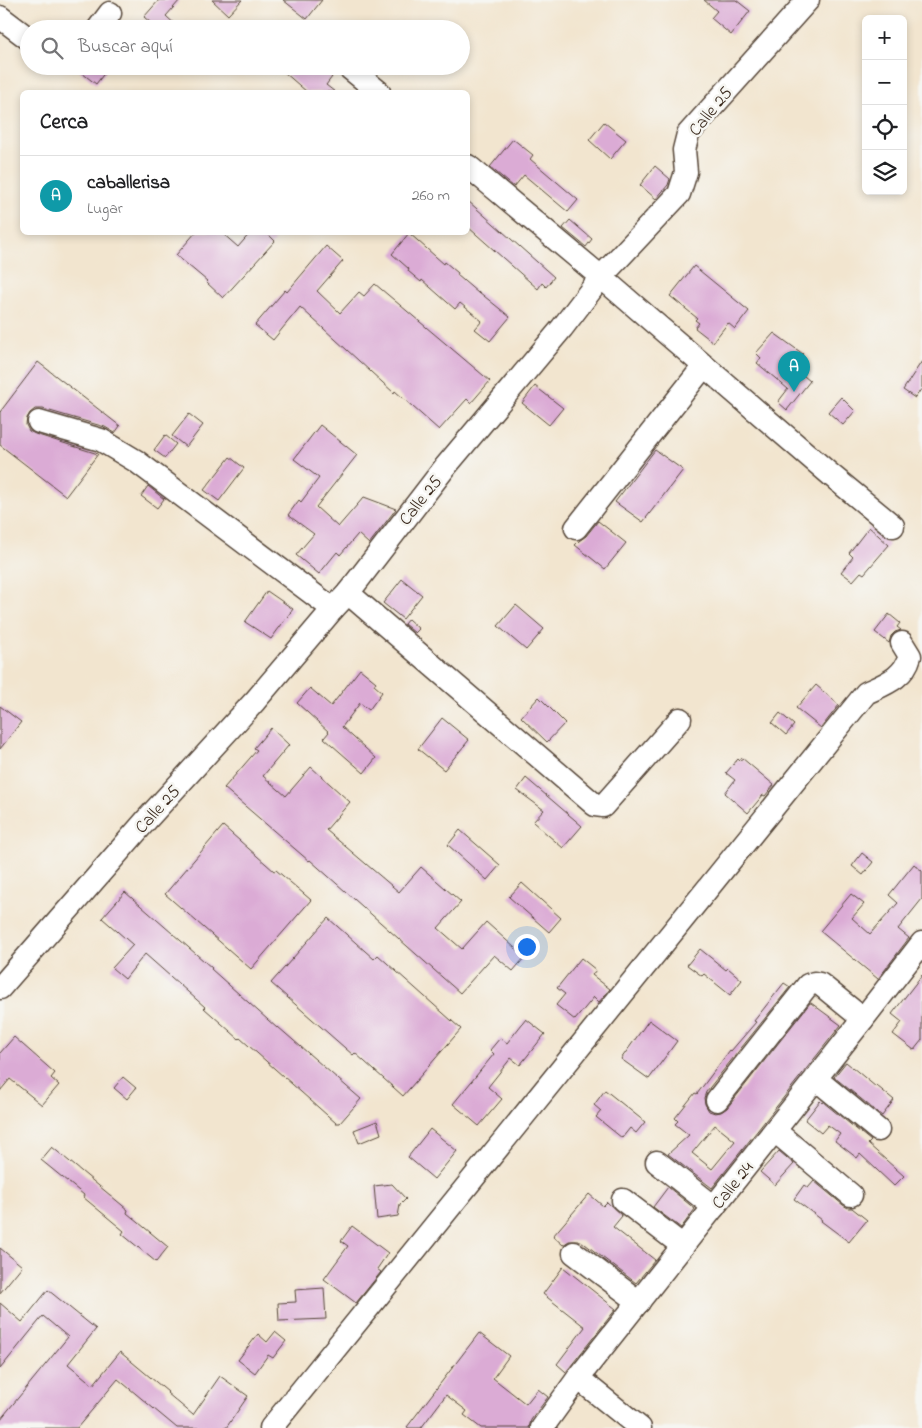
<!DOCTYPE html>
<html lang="es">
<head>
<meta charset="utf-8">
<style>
  body { margin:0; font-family:"Indie Flower",sans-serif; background:#f6f6f6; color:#202124 }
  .controls { position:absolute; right:15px; top:15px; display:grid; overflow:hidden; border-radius:8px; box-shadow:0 2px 8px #0003 }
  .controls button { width:45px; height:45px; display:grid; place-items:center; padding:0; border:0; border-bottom:1px solid #e0e0e0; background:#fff; color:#202124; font:25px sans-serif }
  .you { position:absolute; left:526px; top:946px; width:18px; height:18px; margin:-12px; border:4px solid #fff; border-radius:50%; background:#1a73e8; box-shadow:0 0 0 8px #1a73e833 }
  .badge { display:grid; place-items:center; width:32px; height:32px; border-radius:50%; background:#1f6fb2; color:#fff; font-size:16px; font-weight:700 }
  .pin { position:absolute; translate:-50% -41px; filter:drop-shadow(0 1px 2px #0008) }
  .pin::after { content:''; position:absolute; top:26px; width:18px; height:15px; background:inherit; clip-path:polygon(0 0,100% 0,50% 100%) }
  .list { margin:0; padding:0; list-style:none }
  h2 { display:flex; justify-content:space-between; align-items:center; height:65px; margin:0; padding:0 20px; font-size:21px }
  h2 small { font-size:16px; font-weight:400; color:#757577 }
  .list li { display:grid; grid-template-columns:32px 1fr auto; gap:15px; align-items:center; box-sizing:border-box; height:80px; padding:0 20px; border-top:1px solid #e0e0e0 }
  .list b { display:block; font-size:19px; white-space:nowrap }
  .list p { margin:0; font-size:16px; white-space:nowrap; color:#757577 }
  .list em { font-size:16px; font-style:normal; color:#757577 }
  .icon { flex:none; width:28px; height:28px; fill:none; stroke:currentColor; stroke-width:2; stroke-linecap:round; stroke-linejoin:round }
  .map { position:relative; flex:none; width:922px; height:1428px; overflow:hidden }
  .search { position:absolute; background:#fff; box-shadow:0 2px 8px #0003; left:20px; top:20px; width:450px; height:55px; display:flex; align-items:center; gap:12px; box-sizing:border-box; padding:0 18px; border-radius:28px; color:#757577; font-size:19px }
  .panel { position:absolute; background:#fff; box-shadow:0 2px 8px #0003; left:20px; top:90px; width:450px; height:145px; border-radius:8px }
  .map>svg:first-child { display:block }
</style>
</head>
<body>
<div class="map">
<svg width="922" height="1428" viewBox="0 0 922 1428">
  <rect width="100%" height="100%" fill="#f6f6f2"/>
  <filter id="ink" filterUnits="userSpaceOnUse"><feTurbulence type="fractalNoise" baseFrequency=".02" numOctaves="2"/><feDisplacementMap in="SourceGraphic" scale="10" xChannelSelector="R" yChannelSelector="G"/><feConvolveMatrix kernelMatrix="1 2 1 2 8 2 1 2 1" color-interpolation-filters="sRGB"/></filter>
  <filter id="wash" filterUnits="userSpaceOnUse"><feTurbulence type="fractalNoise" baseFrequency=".0096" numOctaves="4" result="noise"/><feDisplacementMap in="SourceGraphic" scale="20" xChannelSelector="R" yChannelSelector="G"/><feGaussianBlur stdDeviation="1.12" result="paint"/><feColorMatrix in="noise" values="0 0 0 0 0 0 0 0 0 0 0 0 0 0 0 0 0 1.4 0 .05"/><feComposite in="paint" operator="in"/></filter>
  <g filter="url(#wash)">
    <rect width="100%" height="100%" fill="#f2e5cf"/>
    <g id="blocks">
      <g fill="#dbabd5" fill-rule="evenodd">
        <path d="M159,0H180L166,16L180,29H158L144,17Z"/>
        <path d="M212,0H242L228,15Z"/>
        <path d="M283,0H322L307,19Z"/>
        <path d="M704,0H736L750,11L731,35L711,18L717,11Z"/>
        <path d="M73,66H99L106,71L96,84Z"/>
        <path d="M277,66H319L332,77L326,85L335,92H307Z"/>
        <path d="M604,122L626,140L610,159L589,140Z"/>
        <path d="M513,139L533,155L530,159L578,200L568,212L524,175L514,187L490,167Z"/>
        <path d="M655,166L670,179L668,185L656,199L640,185Z"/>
        <path d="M468,201L554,277L546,287L542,283L538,289L468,227Z"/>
        <path d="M570,220L592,239L586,247L563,228Z"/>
        <path d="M196,232H221L238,247L251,232H266L275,241L223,298L206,282L207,281L176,255Z"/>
        <path d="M409,233L444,264L445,262L458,273L457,275L478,293L479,292L510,317L490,341L475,329L482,321L460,303L455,309L422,280L421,282L408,271L409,269L392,254Z"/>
        <path d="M326,246L343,261L317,291L340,313L359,292L364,296L375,284L490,381L471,403L467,399L439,430L395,391L394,393L300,307L273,340L255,325L285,290L287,292Z"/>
        <path d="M694,266L749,311L735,329L728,323L713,342L695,328L699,323L695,320L697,318L670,296Z"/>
        <path d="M774,333L803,354L793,367L810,381L787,410L778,402L788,389L757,363L761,358L756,353Z"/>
        <path d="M922,361V388L915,398L903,390Z"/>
        <path d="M38,362L120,426L115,433L105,427L43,409H35L30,413L27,418L26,425L29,431L35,434L98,454L66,496L0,445V412Z"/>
        <path d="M535,386L563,408L549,425L522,403Z"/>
        <path d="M841,397L855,411L843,425L828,412Z"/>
        <path d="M189,414L203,425L186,447L172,436Z"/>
        <path d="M320,425L357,455L316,507L338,527L364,497L396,509L369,544L358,534L340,555L337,552L319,574L296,555L314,534L288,515L299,500L301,502L319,478L294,459Z"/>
        <path d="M165,435L176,444L165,458L154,450Z"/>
        <path d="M655,450L683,470L643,522L615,502Z"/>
        <path d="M230,457L244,468L219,501L204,490Z"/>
        <path d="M148,486L164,499L157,508L141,496Z"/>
        <path d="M598,521L626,543L605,569L575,545L579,541L586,536Z"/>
        <path d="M869,527L889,545L864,574L861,572L853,581L841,572L853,557L849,553Z"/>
        <path d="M402,579L422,595L403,619L383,603Z"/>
        <path d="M267,591L293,609L271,639L245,622Z"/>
        <path d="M516,605L544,629L526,650L498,626Z"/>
        <path d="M889,614L900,623L897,627L901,630L895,632L891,636L889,643L875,632Z"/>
        <path d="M408,619L419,629L415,633L404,624Z"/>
        <path d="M360,669L376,682L374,685L382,692L369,710L360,703L342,727L376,758L364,773L324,738L329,732L297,703L310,688L331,706Z"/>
        <path d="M816,685L839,705L821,728L796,708Z"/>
        <path d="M539,697L565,723L547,742L521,717Z"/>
        <path d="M0,706L21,722L0,749Z"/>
        <path d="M780,713L794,725L786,735L772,723Z"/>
        <path d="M442,718L469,740L444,770L418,749Z"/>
        <path d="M271,728L289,745L263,776L286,796L311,767L350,802L326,830L399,892L421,867L461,902L438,928L462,949L486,922L525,957L513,971L494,955L460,993L310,860L309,861L224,788L257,750L254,748Z"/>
        <path d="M742,758L774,785L765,796L763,795L748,813L725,793L735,780L726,773L738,759L740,761Z"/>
        <path d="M526,778L582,826L563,848L533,822L544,810L517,790Z"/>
        <path d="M223,826L274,871L276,870L311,900L251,969L165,894Z"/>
        <path d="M460,830L500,865L487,880L448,845Z"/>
        <path d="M862,853L873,862L863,875L852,866Z"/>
        <path d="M914,864L922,871V899L898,929L909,938L878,979L820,931L851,894L864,904L852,918L870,934L898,903L889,895Z"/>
        <path d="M522,883L561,918L549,932L509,897Z"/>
        <path d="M125,892L212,968L211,969L277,1028L278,1027L361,1099L340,1123H336L240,1038L239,1039L204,1008L205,1007L145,954L125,979L112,968L133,945L102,918Z"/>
        <path d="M328,918L374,959L378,955L461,1029L403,1096L355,1053L353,1055L271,983Z"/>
        <path d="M700,949L726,970L728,968L742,980L730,995L704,974L702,976L687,965Z"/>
        <path d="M581,958L596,970L592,975L610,989L599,1002L594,997L575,1020L556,1005L565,994L557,988Z"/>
        <path d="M922,975V1040L914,1050L893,1034L902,1022L892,1014Z"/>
        <path d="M784,983L790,987L706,1092L704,1098L705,1104L709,1111L715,1113L721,1112L727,1108L810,1003H811L841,1025L712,1188L668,1154L689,1135L675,1124L678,1121L675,1118L695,1093L697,1094L730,1050L731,1051L756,1022L754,1021ZM715,1125L735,1141L712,1169L692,1153Z"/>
        <path d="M526,1019L545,1034L520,1065L511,1058L488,1087L502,1099L479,1126L453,1104L494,1054L490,1050L500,1038L507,1043Z"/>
        <path d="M649,1020L677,1041L649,1079L621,1059Z"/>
        <path d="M14,1037L55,1073L51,1078L59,1085L42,1105L10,1079L0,1091V1053Z"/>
        <path d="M846,1062L876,1087L877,1086L894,1100L882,1116L834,1077Z"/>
        <path d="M123,1077L136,1088L127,1099L114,1088Z"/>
        <path d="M605,1090L645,1122L636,1133L630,1128L622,1138L596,1117L601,1111L594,1105Z"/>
        <path d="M820,1101L822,1103L823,1102L871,1141L868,1144L904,1176L894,1186L860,1154L857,1158L835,1141L840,1134L828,1125L821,1133L805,1120Z"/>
        <path d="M377,1121L381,1134L359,1143L354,1130Z"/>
        <path d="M430,1129L457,1151L434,1179L408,1157Z"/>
        <path d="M52,1147L128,1210L127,1213L168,1247L156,1262L122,1234L124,1231L83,1197L84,1195L41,1160Z"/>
        <path d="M779,1151L794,1164L775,1185L760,1172Z"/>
        <path d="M814,1181L843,1205L848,1208H852L867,1220L849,1242L821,1221L822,1220L794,1199L804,1185L808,1188Z"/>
        <path d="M392,1184L406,1199L400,1205L398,1216L377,1219L374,1186Z"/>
        <path d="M668,1187L695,1209L681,1228L653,1207Z"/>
        <path d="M589,1194L603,1206L607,1202L622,1216L613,1227L655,1260L636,1283L581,1241H569L563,1245L553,1236Z"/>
        <path d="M352,1226L388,1253L377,1269L381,1272L356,1303L324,1279L348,1246L341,1241Z"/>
        <path d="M0,1248L22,1266L0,1293Z"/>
        <path d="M563,1267L616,1309L566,1372L557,1364L585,1327L543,1294Z"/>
        <path d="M324,1288L326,1319L279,1321L278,1303L296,1302L295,1290Z"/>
        <path d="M48,1290L96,1329L68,1364L93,1385L120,1352L168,1392L167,1393L193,1415L220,1376L248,1396L226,1428H177L118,1379L77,1428H0V1420L68,1337L43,1316L0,1369V1303L22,1322Z"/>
        <path d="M275,1332L286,1341L273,1358L268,1355L255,1373L238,1360L258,1334L267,1342Z"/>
        <path d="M479,1333L509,1356L493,1378L526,1404L538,1389L548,1397L531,1420L529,1428H481L464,1415L467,1411L446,1395L421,1428H409L407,1427Z"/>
      </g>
    </g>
  </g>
  <g filter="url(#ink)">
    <use href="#blocks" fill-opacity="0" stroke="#564639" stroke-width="1"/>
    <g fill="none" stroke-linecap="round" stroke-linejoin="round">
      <g stroke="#564639" stroke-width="25">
        <g id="minor">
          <path d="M0,17L29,39"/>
          <path d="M98,29L110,13"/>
          <path d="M347,66L379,92"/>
          <path d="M468,166L601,277L831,475L893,526"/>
          <path d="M39,422L101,440L136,461L333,609"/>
          <path d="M576,528L704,366"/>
          <path d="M348,593L595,805L603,806L680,719"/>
          <path d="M0,988L149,817L255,701L333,609L348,593L446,466L562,328L601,277L679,194L686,172L684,150L688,134L808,0"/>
          <path d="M816,1079L878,1130"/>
          <path d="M717,1100L808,985L814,983L820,984L863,1019"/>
          <path d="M775,1131L851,1195"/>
          <path d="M657,1162L714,1207"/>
          <path d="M623,1200L683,1246"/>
          <path d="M574,1253L639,1302"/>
          <path d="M578,1378L640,1428"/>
          <path d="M271,1428L866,693C885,684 904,678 910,656L902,643"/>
          <path d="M542,1428L578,1378L863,1019L922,943"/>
        </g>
      </g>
      <use href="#minor" stroke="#fff" stroke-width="22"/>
    </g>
  </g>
  <g text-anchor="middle" stroke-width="5" stroke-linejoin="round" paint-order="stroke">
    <g font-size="18" fill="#3b2a1e" stroke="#f6f6f2">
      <text transform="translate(710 111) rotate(-51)" y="6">Calle 25</text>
      <text transform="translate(420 500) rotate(-52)" y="6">Calle 25</text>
      <text transform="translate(157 809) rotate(-48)" y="6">Calle 25</text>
      <text transform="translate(732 1185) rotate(-51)" y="6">Calle 24</text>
    </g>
  </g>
</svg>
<div class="controls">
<button>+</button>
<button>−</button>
<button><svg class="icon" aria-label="locate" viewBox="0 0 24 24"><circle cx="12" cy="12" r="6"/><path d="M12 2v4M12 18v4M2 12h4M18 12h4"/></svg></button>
<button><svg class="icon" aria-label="layers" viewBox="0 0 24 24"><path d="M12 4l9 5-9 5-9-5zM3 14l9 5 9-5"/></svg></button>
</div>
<div class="you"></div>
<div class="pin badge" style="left:794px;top:392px;background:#0f9aa8">A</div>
<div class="search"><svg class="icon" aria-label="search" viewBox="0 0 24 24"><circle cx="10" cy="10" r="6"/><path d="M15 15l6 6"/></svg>Buscar aquí</div>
<section class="panel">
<h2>Cerca<small></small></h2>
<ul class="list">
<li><span class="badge" style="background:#0f9aa8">A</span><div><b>caballerisa</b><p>Lugar</p></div><em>260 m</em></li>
</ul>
</section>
</div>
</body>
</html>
